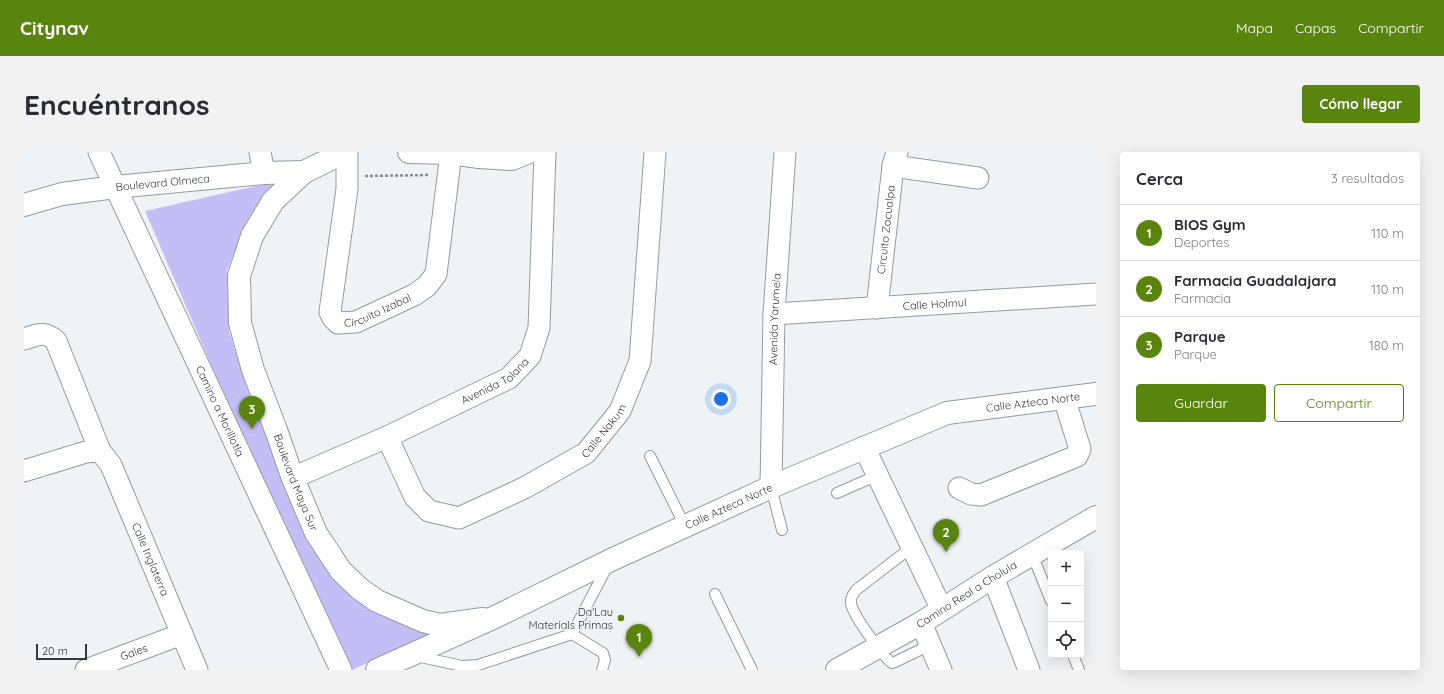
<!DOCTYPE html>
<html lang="es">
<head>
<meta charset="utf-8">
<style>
  body { margin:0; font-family:Quicksand,sans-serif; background:#f2f2f3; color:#2b2b33 }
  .controls { position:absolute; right:12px; bottom:12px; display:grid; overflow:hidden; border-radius:4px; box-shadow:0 4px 16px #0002 }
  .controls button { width:36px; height:36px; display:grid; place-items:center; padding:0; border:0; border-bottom:1px solid #e1e1e2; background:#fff; color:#2b2b33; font:20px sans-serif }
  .scale { position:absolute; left:12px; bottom:10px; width:51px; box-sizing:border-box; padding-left:4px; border:2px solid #363739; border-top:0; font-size:11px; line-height:14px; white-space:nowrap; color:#363739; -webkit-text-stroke:3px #eff3f6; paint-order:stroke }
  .you { position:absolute; left:697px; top:247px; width:14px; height:14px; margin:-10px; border:3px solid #fff; border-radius:50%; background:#1a73e8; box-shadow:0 0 0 6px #1a73e833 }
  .badge { display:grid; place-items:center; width:26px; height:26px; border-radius:50%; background:#59840e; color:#fff; font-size:13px; font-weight:700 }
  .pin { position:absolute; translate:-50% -33px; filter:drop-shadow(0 1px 2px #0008) }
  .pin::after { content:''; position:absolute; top:21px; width:14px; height:12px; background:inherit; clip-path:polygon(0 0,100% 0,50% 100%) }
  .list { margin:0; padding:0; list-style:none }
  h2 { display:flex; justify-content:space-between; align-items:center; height:52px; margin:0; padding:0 16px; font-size:17px }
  h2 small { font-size:13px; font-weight:400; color:#7c7c81 }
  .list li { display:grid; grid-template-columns:26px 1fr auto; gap:12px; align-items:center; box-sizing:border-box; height:56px; padding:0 16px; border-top:1px solid #e1e1e2 }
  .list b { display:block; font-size:15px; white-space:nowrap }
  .list p { margin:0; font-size:13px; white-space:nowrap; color:#7c7c81 }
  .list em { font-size:13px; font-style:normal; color:#7c7c81 }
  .actions { display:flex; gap:8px; padding:12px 16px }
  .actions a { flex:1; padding:9px 0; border:1px solid #59840e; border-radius:4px; text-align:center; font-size:14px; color:#59840e }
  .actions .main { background:#59840e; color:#fff }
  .icon { flex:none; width:22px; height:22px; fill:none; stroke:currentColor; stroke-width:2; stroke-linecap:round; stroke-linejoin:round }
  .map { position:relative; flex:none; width:1072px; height:518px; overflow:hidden; border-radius:4px }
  header { display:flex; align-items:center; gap:24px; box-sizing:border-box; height:56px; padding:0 20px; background:#59840e; color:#fff }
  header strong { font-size:19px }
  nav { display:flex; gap:22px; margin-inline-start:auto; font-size:14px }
  .intro { display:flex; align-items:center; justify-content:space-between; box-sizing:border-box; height:96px; padding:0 24px }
  h1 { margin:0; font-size:28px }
  .button { padding:10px 18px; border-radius:4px; background:#59840e; color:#fff; font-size:14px; font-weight:700 }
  main { display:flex; gap:24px; padding:0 24px }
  aside { flex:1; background:#fff; border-radius:4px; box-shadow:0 4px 16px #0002 }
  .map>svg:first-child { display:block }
</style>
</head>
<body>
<header>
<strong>Citynav</strong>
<nav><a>Mapa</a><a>Capas</a><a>Compartir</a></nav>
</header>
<div class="intro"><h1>Encuéntranos</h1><a class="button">Cómo llegar</a></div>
<main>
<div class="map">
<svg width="1072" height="518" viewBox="0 0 1072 518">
  <rect width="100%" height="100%" fill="#eff3f6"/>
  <path fill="#c4bef6" d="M245,31L249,35L222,71L203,119L205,179L225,242L252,303L315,427L414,478L328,518H327L204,252L121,59Z"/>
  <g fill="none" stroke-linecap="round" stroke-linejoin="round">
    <g stroke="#969a9d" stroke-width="12">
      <g id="service">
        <path d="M626,304L661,374"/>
        <path d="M747,335L758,378"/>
        <path d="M813,341L854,323"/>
        <path d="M888,395L832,438C829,442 826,447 827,452C830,464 858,504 868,511L871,510L906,493"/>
        <path d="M1008,402L1027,449"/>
        <path d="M691,442L728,518"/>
        <path d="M548,482L579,501L581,508L578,518"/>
        <path d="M1049,503L1055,518"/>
        <path d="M392,504L438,514L454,513L548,482L584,413"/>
      </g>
    </g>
    <g stroke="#969a9d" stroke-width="23">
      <g id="minor">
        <path id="s1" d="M75,0L317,518"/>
        <path d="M236,0L240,21"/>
        <path id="s2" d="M323,0V37L306,160L309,166L314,171L332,170L390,143L403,134L412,122L427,1"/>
        <path d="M869,14L954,26"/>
        <path id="s3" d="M853,156L869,14L873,0"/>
        <path id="s4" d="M750,162L1072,142"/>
        <path id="s5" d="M0,187C14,183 20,178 32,189L76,299L87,313L173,518"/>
        <path id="s6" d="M363,285L391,345L405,359L435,366L500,336L562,301L596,259L616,209L631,0"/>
        <path d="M840,295L918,458"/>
        <path d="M0,319L62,300L76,299"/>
        <path id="s7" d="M268,324L280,321L363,285L485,226L506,204L515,176L521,0"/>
        <path id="s8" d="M747,335L750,162L761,0"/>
        <path d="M935,336L947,342L957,343L1053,304L1056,297L1040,246"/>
        <path d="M969,425L1005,518"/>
        <path d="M897,471L917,518"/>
        <path id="s9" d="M62,518L158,482"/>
      </g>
    </g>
    <g stroke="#969a9d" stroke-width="24">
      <g id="tertiary">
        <path id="s10" d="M321,0L280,20L249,49L228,84L215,124L216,171L229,218L252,278L268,324L292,381L317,419L336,437L353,449L399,469L416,473L459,467"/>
        <path d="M385,0L427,1L455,5L488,7L505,0"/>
        <path id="s11" d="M0,53L38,42L91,35L240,21L280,20"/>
      </g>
    </g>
    <g stroke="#969a9d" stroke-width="24">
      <g id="secondary">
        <path id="s12" d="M353,518L469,466L587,408L747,335L923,261L1072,242"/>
        <path id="s13" d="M813,518L897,471L969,425L1072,365"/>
      </g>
    </g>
    <path stroke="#8b8e90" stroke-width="2.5" stroke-dasharray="3 2" stroke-linecap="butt" d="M341,24L406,23"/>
    <use href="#service" stroke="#fff" stroke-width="10"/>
    <use href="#minor" stroke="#fff" stroke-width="21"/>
    <use href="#tertiary" stroke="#fff" stroke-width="22"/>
    <use href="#secondary" stroke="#fff" stroke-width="22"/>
  </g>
  <circle fill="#59840e" stroke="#eff3f6" stroke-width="1.5" cx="597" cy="466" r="4"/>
  <g text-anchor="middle" stroke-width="3" stroke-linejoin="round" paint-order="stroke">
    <g font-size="11" fill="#363739" stroke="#eff3f6">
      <text dy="4" stroke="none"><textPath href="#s11" startOffset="141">Boulevard Olmeca</textPath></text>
      <text dy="4" stroke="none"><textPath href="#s3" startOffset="79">Circuito Zacualpa</textPath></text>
      <text dy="4" stroke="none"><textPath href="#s4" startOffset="161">Calle Holmul</textPath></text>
      <text dy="4" stroke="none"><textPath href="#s2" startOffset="217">Circuito Izabal</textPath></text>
      <text dy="4" stroke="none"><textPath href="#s8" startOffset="168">Avenida Yarumela</textPath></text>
      <text dy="4" stroke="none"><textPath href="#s7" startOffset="225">Avenida Tolana</textPath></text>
      <text dy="4" stroke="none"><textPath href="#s12" startOffset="712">Calle Azteca Norte</textPath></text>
      <text dy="4" stroke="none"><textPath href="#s1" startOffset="286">Camino a Morillotla</textPath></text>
      <text dy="4" stroke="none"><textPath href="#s6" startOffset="288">Calle Nakum</textPath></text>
      <text dy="4" stroke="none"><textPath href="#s10" startOffset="387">Boulevard Maya Sur</textPath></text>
      <text dy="4" stroke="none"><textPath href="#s12" startOffset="388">Calle Azteca Norte</textPath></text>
      <text dy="4" stroke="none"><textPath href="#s5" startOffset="273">Calle Inglaterra</textPath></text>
      <text dy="4" stroke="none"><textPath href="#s13" startOffset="150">Camino Real a Cholula</textPath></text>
      <text dy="4" stroke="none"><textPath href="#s9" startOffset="51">Gales</textPath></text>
    </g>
    <g font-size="11" fill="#363739" stroke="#eff3f6" text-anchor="end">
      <text x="589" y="464">Da'Lau<tspan x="589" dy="13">Materials Primas</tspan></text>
    </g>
  </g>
</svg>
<div class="controls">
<button>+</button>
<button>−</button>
<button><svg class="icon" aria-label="locate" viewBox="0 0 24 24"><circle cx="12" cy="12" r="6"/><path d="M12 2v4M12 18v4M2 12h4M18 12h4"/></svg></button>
</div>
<div class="scale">20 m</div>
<div class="you"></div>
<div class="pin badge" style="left:615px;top:505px">1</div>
<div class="pin badge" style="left:922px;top:400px">2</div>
<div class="pin badge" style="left:228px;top:277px">3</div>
</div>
<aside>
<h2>Cerca<small>3 resultados</small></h2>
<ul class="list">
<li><span class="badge">1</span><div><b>BIOS Gym</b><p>Deportes</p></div><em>110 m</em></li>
<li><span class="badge">2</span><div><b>Farmacia Guadalajara</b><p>Farmacia</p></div><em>110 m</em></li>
<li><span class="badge">3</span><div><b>Parque</b><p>Parque</p></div><em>180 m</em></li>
</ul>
<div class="actions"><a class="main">Guardar</a><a>Compartir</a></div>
</aside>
</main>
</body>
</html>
